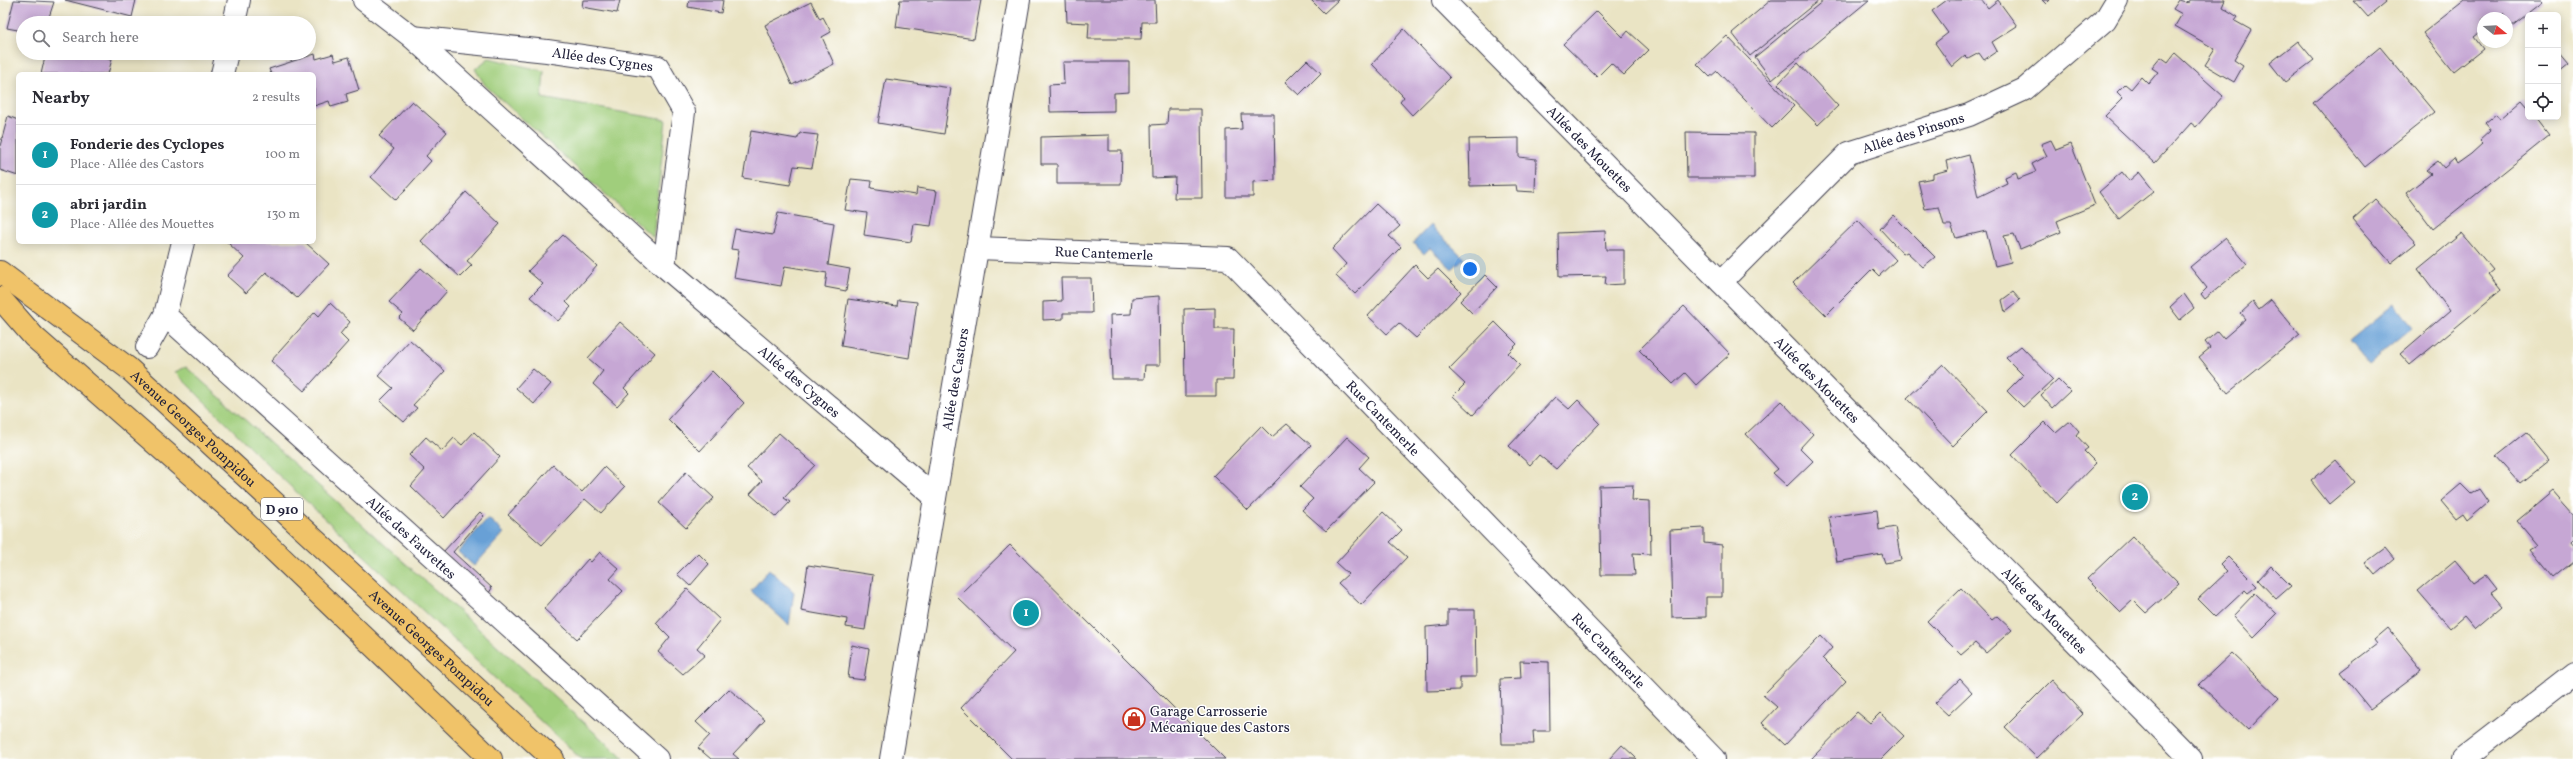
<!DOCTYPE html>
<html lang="en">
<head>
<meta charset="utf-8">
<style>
  body { margin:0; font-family:Vollkorn,serif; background:#f2f2f3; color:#2b2b33 }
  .controls { position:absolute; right:12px; top:12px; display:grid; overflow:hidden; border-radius:6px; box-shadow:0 2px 10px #0003 }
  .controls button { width:36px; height:36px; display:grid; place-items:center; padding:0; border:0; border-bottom:1px solid #e1e1e2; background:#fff; color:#2b2b33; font:20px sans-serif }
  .compass { position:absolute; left:2477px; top:12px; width:36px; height:36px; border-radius:50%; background:#fff; box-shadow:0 2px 10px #0003; rotate:108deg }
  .you { position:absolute; left:1470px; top:269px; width:14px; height:14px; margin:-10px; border:3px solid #fff; border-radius:50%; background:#1a73e8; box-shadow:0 0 0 6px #1a73e833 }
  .badge { display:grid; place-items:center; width:26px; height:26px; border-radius:50%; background:#0f766e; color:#fff; font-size:13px; font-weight:700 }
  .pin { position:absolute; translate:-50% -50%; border:2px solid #fff; box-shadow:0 1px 4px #0006 }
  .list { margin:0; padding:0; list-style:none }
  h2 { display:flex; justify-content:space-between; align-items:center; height:52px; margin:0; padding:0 16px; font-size:17px }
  h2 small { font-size:13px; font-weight:400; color:#7c7c81 }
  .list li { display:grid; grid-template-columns:26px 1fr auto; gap:12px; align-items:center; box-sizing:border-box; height:60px; padding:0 16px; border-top:1px solid #e1e1e2 }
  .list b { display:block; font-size:15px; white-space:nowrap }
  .list p { margin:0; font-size:13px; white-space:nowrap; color:#7c7c81 }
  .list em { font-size:13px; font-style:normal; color:#7c7c81 }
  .icon { flex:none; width:22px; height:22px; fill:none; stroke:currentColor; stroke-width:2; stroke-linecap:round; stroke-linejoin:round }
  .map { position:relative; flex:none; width:2573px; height:759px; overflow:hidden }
  .search { position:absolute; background:#fff; box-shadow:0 2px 10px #0003; left:16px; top:16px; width:300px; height:44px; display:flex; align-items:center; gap:10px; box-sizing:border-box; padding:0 14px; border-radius:22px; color:#7c7c81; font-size:15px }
  .panel { position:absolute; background:#fff; box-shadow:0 2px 10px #0003; left:16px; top:72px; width:300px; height:172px; border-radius:6px }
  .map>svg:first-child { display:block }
</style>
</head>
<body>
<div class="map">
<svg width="2573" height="759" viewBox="0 0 2573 759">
  <rect width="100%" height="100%" fill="#fff"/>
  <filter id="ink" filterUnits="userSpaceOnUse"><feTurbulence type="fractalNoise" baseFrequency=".025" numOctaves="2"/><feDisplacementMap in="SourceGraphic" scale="8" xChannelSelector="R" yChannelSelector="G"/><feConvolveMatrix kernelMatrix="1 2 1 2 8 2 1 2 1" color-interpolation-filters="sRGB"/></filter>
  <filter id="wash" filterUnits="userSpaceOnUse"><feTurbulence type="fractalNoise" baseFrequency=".012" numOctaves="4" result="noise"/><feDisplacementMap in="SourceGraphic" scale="16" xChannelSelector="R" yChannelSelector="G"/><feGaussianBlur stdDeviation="0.9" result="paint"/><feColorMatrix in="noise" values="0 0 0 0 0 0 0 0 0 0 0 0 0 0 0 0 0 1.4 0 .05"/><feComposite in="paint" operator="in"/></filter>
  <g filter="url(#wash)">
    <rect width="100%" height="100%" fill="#eae4c4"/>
    <g fill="#a0ce7c" stroke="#61785c">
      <path d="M489,58L544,71L542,98L666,120L653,237L485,85L475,69Z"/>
      <path d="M186,367L624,759H581L272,469L175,372Z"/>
    </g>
    <g fill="#68a0d6" stroke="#456188">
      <path d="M1430,225L1464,258L1452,269L1430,248L1424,254L1413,243Z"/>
      <path d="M2394,304L2413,327L2368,364L2349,341Z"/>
      <path d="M488,518L504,533L474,566L458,552Z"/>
      <path d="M769,569L794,592L789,625L751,591Z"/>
    </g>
    <g id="blocks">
      <g fill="#c6a7d4">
        <path d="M14,0L54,2L47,23H23V31L7,28Z"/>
        <path d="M65,0H136L132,17Z"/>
        <path d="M583,0H620L617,13L582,7Z"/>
        <path d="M689,0H723L721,13L688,7Z"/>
        <path d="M900,0H981L974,39L896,27Z"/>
        <path d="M1066,0H1155L1156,22H1142L1141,39H1088L1089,23L1067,22Z"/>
        <path d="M1311,0H1338L1324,13Z"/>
        <path d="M1771,0H1819L1750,56L1732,33Z"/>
        <path d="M1824,0H1869L1772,80L1755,57Z"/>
        <path d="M1947,0H1982L1988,8L1998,0L2017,26L1992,42L1997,51L1984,60L1979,53L1968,59L1965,56L1952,67L1935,43L1948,33L1932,11Z"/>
        <path d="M2042,0H2050L2046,4Z"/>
        <path d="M2179,0L2189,3L2190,0H2225L2222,7L2238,17L2235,21L2251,30L2234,60L2243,66L2234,82L2205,65L2215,49L2175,26L2182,14L2173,9Z"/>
        <path d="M2353,0H2383L2385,3L2368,17Z"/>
        <path d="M2465,0H2541L2543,2L2512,26L2503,14L2498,18H2483V30L2474,37L2483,49L2454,72L2423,33Z"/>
        <path d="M811,2L820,19L823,17L831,32L822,37L834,64L792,85L765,25Z"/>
        <path d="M1597,11L1623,37L1628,31L1649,50L1624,75L1611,63L1597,77L1563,44Z"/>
        <path d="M1404,29L1450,78L1412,115L1400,102L1404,97L1372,64Z"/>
        <path d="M1727,36L1794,106L1772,128L1717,71L1710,77L1697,64Z"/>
        <path d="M2298,41L2314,60L2285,82L2270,63Z"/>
        <path d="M2380,47L2434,112L2365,167L2313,103Z"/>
        <path d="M2558,51L2568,63L2558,71Z"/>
        <path d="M46,53H89L112,59L108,74H41Z"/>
        <path d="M2175,53L2223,96L2196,127L2191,123L2155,163L2105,116L2123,98L2117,92L2125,84L2131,89L2141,77L2148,84L2158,72L2152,68L2161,57L2168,62Z"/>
        <path d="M315,54L316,59L333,54L335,61L349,57L359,90L346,94L348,102L331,107L329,101L314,106V74H271L269,69Z"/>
        <path d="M1307,60L1321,73L1299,95L1285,82Z"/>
        <path d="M1063,62H1129V92L1114,93V111L1050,112L1049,85L1064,84Z"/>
        <path d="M1798,63L1838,106L1818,125L1778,84Z"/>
        <path d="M886,79L951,88L944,134L878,123Z"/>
        <path d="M2522,100L2528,107V117H2536L2550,135L2433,229L2406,193L2431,174L2426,170L2438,161L2444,168L2454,159L2457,164L2471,154L2483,143L2480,140L2491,130L2485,123L2496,114L2500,119Z"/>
        <path d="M412,101L447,132L426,156L431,161L396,200L371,177L394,149L379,136Z"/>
        <path d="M1168,109H1201L1202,198H1174L1175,177L1152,178L1151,125L1167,124Z"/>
        <path d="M1241,114H1274L1275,180L1253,182V197H1226V130L1242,129Z"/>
        <path d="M8,116L18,120V176L0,170V146Z"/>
        <path d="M751,131L797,139L800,133L818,135L812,168L794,166L790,185L743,178Z"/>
        <path d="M1686,132L1754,133V178H1687Z"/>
        <path d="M1109,135V151H1122L1121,184H1057V164H1041V137Z"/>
        <path d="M1519,138V157L1536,159L1535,192L1517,191L1516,185L1470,186L1469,139Z"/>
        <path d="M2051,140L2056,150L2071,144L2095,205L2057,221L2061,232L2020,249L2014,234L2004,236L2011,262L1995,266L1986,231L1956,238L1951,225H1944L1939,207L1925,209L1918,181L1933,178V174L1948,170L1946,161L1969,155L1978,197L2007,183L2005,177L2016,172L2018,179L2036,172L2032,164L2047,156L2041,144Z"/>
        <path d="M2122,172L2129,181L2139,172L2154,191L2119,219L2099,192Z"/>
        <path d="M851,179L872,181L871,188L916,195L917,188L937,191L931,226L914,224L911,242L864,235L867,213L845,210Z"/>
        <path d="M466,192L500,224L467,261L472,265L460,277L421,241Z"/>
        <path d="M2375,199L2416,243L2391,263L2353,219Z"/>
        <path d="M1376,204L1400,226L1389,236L1401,247L1355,294L1336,276L1346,264L1332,249Z"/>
        <path d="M778,213L834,223L828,265L850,269L846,291L825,287L827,273L785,266L781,286L734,278L739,250L731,249L735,229L773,235Z"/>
        <path d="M1893,215L1935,257L1923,267L1907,252L1903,254L1880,229Z"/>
        <path d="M1858,220L1896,260L1879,276L1872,269L1826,315L1793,283Z"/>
        <path d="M1605,231L1606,250H1624V284L1605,285L1606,276L1559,277L1558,233Z"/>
        <path d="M2462,233L2493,270L2488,274L2501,290L2410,365L2400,354L2450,311L2418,269Z"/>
        <path d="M563,235L597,266L566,302L571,307L558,321L530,297L543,284L528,271Z"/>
        <path d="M2225,238L2247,264L2205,299L2201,294L2207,288L2190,267Z"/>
        <path d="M305,242L329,264L297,298L266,272L246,293L227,276L244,258L227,242Z"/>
        <path d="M1415,265L1428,278L1438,269L1461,292L1416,338L1399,323L1387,334L1368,316Z"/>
        <path d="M421,268L447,291L413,330L399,318L403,314L389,302Z"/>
        <path d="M1485,275L1497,287L1472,313L1460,301Z"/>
        <path d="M1061,278H1091L1092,313H1063V319L1043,320V302L1062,301Z"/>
        <path d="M2013,292L2020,300L2005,312L2002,300Z"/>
        <path d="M2184,294L2194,308L2180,320L2170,307Z"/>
        <path d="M1159,296L1160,365H1145L1144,379H1112L1110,315L1131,314L1132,298Z"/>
        <path d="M848,299L897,306L898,300L917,302L909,358L841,346Z"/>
        <path d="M2271,300L2300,335L2228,393L2199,357L2210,348L2205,342L2218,331L2224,338L2246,319L2241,313L2253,302L2259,310Z"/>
        <path d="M330,303L350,322L340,334L348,342L304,391L271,361L315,312L319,316Z"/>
        <path d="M1684,306L1730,354L1696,385L1685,373L1673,384L1639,350Z"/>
        <path d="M1215,308V329H1234L1233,380H1216V396H1185L1184,309Z"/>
        <path d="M620,322L655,353L624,388L629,393L617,406L593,384L603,371L588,358Z"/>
        <path d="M1495,322L1517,344L1508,353L1520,365L1473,415L1453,396L1465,384L1449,369Z"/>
        <path d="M410,340L445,371L413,405L417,408L404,422L380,401L393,388L378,375Z"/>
        <path d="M2021,346L2053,379L2023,407L2007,391L2023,375L2006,358Z"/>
        <path d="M1943,364L1988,411L1953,446L1907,398Z"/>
        <path d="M533,369L551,384L534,404L516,388Z"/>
        <path d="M712,371L744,403L700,451L668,419Z"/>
        <path d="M2058,379L2070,391L2052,408L2041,395Z"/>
        <path d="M1555,397L1569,409L1578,400L1600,423L1556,469L1539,455L1530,465L1509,446Z"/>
        <path d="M1781,401L1813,434L1800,448L1813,461L1787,486L1773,473L1778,469L1746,434Z"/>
        <path d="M2070,421L2079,431L2076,435L2088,448L2084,451L2096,463L2057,503L2012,455L2045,422L2056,433Z"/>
        <path d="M1287,424L1311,445L1248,510L1213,476L1261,426L1272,437Z"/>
        <path d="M474,432L500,457L444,518L411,486L425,470L409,455L426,437L442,451L454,438L462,445Z"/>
        <path d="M2526,432L2549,460L2520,483L2496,456Z"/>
        <path d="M779,433L815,465L784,498L790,502L776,517L750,494L762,481L747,468Z"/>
        <path d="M1347,437L1369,457L1359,468L1374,482L1326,531L1302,510L1313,499L1300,487Z"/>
        <path d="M2336,460L2355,482L2329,504L2311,481Z"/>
        <path d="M553,465L582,492L604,467L625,487L601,513L585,499L542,545L508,515Z"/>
        <path d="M686,472L714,498L686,528L659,503Z"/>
        <path d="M2461,484L2471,494L2479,489L2488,502L2467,520L2463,514L2456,519L2441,501Z"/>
        <path d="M1633,485L1632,500L1650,501L1651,554L1633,553L1635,575H1601L1599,486Z"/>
        <path d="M2133,488L2143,497L2134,505L2128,496Z"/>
        <path d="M2553,491L2573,514V538L2570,541L2573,545V561L2553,577L2530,549L2537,545L2517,521Z"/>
        <path d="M1877,510L1879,530L1895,527L1901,560L1885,563L1882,554L1837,562L1829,517Z"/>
        <path d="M480,512L484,516L453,552L492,588L489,593L443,552Z"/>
        <path d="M1383,512L1402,530L1390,542L1407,557L1361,605L1338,583L1348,574L1336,563Z"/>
        <path d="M1704,528V543L1722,545V597H1706V617L1672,618L1670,530Z"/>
        <path d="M2132,536L2179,584L2146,613L2133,600L2120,612L2087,579Z"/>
        <path d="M1010,545L1095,629L1225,759H1012L961,708L1014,652L957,597Z"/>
        <path d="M2385,548L2394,559L2375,575L2365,563Z"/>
        <path d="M600,552L619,569L610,579L623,591L577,639L544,609L588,559L591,562Z"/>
        <path d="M698,553L709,564L690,586L677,574Z"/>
        <path d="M2228,557L2257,586L2248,593L2245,590L2216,617L2198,599L2227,572L2220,565Z"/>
        <path d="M2455,560L2474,583L2486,575L2497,589L2491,593L2502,606L2475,629L2464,616L2450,628L2418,591Z"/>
        <path d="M808,565L873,575L865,630L846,627L847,619L801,611Z"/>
        <path d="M2271,566L2291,586L2276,599L2258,580Z"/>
        <path d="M1961,588L1992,620L1997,616L2012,630L1986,653L1975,643L1961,655L1927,621Z"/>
        <path d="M687,589L720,620L697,648L705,655L683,674L658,652L670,637L656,623Z"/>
        <path d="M2255,593L2277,614L2253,638L2233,616Z"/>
        <path d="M1448,610H1475L1476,677H1460V690L1427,691L1426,627L1448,625Z"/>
        <path d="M2388,628L2422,670L2370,709L2340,672L2377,644L2374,640Z"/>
        <path d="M1821,636L1832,648L1823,658L1846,681L1785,745L1762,723L1777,707L1763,695Z"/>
        <path d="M852,645L869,649L864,680L848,678Z"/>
        <path d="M2232,653L2279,698L2248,730L2199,684Z"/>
        <path d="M1520,661L1549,662L1550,731H1533L1534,744H1502L1500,679L1521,678Z"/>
        <path d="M1960,679L1972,692L1948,715L1935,703Z"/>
        <path d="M2052,680L2083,714L2037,758L2005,727Z"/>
        <path d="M729,689L765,720L733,754L739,759H711L698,748L710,735L696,722Z"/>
        <path d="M1857,712L1870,723L1880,713L1904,736L1881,759H1811Z"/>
        <path d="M1622,745L1634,756L1637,759H1609Z"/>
      </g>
    </g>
  </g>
  <g filter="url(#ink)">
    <use href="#blocks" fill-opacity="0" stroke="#403f50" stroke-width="1"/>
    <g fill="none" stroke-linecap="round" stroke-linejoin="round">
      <g stroke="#403f50" stroke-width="24">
        <g id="street">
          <path id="s1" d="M364,0L412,37L664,266L935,497"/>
          <path id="s2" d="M1443,0L2191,759"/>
          <path d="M234,23L239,0"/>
          <path id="s3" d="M412,37L547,51L658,67L684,112L664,266"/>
          <path d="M222,74L227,53"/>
          <path id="s4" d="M977,248L1228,258L1714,759"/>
          <path id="s5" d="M1721,282L1849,153L1969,115L2025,89L2105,20L2117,0"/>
          <path id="s6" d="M165,315L657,759"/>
          <path d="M147,347L165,315L183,242"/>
          <path id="s7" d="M891,759L1019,0"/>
          <path d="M2463,759L2573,674"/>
        </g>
      </g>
      <g stroke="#403f50" stroke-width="24">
        <g id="primary">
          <path id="s8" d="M0,272L128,368L553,759"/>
          <path d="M0,298L34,337L238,516L491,759"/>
        </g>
      </g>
      <use href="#street" stroke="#fff" stroke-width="22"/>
      <use href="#primary" stroke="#f0c369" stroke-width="22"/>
    </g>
  </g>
  <defs>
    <g id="shop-ring" transform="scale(1.15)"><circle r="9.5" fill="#fff" stroke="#c8321e" stroke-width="1.5"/><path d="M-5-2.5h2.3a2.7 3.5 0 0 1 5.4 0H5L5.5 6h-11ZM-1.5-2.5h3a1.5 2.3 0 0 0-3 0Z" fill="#c8321e"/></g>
  </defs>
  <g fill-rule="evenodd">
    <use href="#shop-ring" x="1134" y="719"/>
  </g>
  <g text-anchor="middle" stroke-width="3" stroke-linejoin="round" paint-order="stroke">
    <rect fill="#fff" stroke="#646476" stroke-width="1" x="261" y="498" width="42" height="22" rx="3"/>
    <g font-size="13" font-weight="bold" fill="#22223b">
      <text x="282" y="514">D 910</text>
    </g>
    <g font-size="14" fill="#22223b" stroke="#fff">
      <text dy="5" stroke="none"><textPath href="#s3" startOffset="192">Allée des Cygnes</textPath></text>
      <text dy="5" stroke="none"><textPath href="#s5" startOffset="249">Allée des Pinsons</textPath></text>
      <text dy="5" stroke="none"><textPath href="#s2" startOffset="209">Allée des Mouettes</textPath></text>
      <text dy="5" stroke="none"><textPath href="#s4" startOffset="127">Rue Cantemerle</textPath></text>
      <text dy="5" stroke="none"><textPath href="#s7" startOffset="385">Allée des Castors</textPath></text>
      <text dy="5" stroke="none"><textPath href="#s2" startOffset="533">Allée des Mouettes</textPath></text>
      <text dy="5" stroke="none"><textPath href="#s1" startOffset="579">Allée des Cygnes</textPath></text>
      <text dy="5" stroke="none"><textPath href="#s4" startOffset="474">Rue Cantemerle</textPath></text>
      <text dy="5" stroke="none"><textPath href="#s8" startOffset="249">Avenue Georges Pompidou</textPath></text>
      <text dy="5" stroke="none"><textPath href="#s6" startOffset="332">Allée des Fauvettes</textPath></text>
      <text dy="5" stroke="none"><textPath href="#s2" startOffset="857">Allée des Mouettes</textPath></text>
      <text dy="5" stroke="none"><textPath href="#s8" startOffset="573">Avenue Georges Pompidou</textPath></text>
      <text dy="5" stroke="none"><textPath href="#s4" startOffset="798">Rue Cantemerle</textPath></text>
    </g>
    <g font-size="14" fill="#22223b" stroke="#fff" text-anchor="start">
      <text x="1150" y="716">Garage Carrosserie<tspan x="1150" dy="16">Mécanique des Castors</tspan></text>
    </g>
  </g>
</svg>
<div class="controls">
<button>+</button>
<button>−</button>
<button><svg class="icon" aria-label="locate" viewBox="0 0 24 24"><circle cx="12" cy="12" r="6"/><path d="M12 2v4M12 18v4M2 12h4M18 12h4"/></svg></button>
</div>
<svg class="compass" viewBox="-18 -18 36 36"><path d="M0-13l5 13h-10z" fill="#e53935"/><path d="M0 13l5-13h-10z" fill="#7c7c81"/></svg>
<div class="you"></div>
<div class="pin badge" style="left:1026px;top:613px;background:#0f9aa8">1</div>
<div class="pin badge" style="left:2135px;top:497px;background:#0f9aa8">2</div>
<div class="search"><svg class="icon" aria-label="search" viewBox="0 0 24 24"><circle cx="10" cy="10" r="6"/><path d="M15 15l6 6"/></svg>Search here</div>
<section class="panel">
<h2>Nearby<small>2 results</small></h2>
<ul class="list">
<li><span class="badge" style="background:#0f9aa8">1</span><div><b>Fonderie des Cyclopes</b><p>Place · Allée des Castors</p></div><em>100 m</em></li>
<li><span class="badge" style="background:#0f9aa8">2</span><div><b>abri jardin</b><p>Place · Allée des Mouettes</p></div><em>130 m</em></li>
</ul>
</section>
</div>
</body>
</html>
